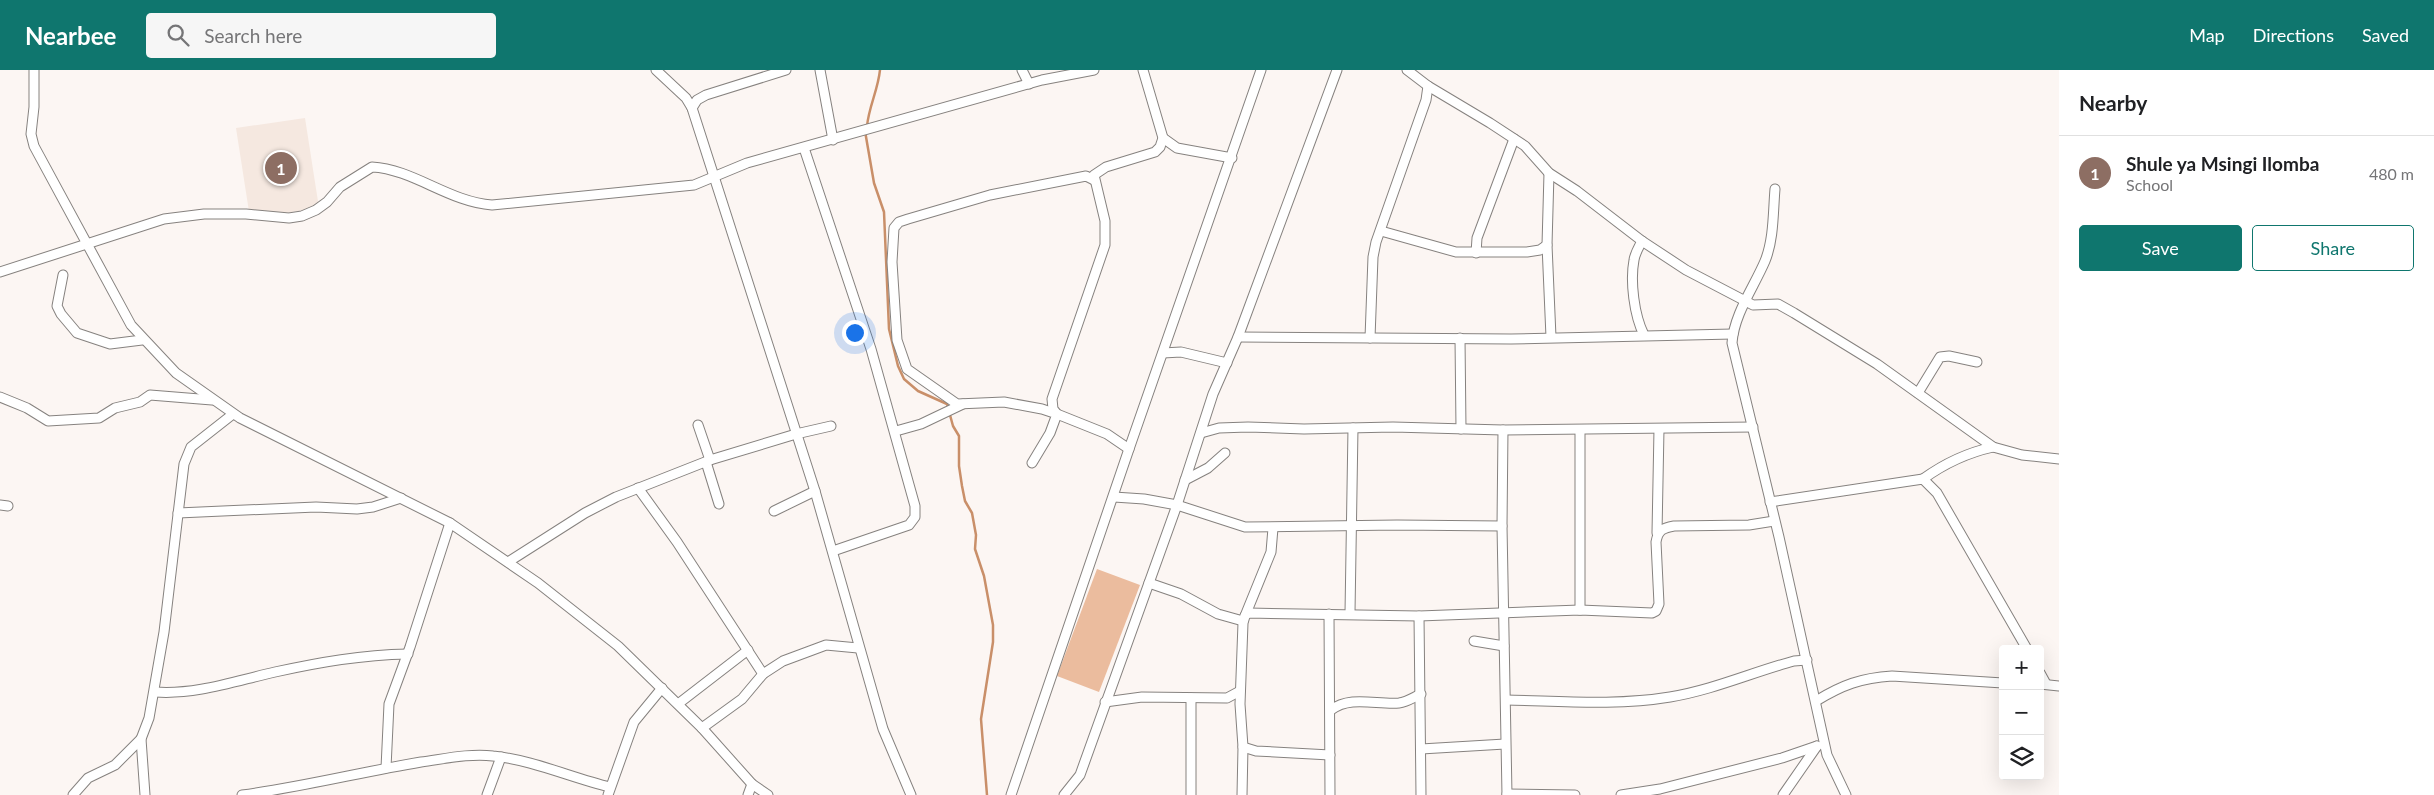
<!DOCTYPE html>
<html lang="en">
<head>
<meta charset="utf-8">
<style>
  body { margin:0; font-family:Lato,sans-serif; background:#f6f6f6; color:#202124 }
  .controls { position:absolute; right:15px; bottom:15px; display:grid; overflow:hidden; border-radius:5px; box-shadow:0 5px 20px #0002 }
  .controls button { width:45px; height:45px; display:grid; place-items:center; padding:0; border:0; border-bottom:1px solid #e0e0e0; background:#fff; color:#202124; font:25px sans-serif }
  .you { position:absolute; left:854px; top:262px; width:18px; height:18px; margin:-12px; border:4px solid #fff; border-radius:50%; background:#1a73e8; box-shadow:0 0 0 8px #1a73e833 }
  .badge { display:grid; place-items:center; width:32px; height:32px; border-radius:50%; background:#0f766e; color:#fff; font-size:16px; font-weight:700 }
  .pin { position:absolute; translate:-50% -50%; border:2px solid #fff; box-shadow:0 1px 5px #0006 }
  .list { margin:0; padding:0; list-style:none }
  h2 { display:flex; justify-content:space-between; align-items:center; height:65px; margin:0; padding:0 20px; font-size:21px }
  h2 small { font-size:16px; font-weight:400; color:#757577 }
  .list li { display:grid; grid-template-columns:32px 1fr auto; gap:15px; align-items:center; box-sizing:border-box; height:75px; padding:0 20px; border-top:1px solid #e0e0e0 }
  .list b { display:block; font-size:19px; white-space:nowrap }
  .list p { margin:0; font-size:16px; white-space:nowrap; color:#757577 }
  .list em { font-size:16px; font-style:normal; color:#757577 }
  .actions { display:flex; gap:10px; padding:15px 20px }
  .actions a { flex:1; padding:11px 0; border:1px solid #0f766e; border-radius:5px; text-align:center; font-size:18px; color:#0f766e }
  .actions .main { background:#0f766e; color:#fff }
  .icon { flex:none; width:28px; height:28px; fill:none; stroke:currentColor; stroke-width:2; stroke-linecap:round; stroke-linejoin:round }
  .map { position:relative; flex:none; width:2059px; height:725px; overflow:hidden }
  header { display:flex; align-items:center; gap:30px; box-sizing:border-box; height:70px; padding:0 25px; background:#0f766e; color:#fff }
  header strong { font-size:24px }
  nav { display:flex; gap:28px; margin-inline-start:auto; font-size:18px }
  .search { width:350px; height:45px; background:#f6f6f6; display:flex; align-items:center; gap:12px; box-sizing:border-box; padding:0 18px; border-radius:5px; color:#757577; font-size:19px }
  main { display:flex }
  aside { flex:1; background:#fff }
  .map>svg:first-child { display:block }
</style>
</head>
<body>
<header>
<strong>Nearbee</strong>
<div class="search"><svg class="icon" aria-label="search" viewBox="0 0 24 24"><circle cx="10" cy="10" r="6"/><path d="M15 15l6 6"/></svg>Search here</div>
<nav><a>Map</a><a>Directions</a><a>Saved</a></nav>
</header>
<main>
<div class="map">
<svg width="2059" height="725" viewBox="0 0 2059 725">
  <rect width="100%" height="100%" fill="#fcf6f3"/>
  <path fill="#f5e8e0" d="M305,48L319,138L250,148L236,58Z"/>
  <path fill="#ebbc9e" d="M1097,499L1140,515L1099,622L1057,606Z"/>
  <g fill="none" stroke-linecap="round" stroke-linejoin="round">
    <g stroke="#c98f69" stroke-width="2.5">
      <path d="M867,56C869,36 878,20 880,0"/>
      <path d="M865,61L874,113L884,142L889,259L898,296L904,309L918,321L947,334L953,356L959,366V396L962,416L965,431L972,443L976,465L975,479L984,506L993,555V572L981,649L987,725"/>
    </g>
    <g stroke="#86827f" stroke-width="11">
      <g id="street">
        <path d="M34,0V37L31,64L34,76L131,255L176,303L240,348L450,453L538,513L618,576L702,658L752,714L768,725"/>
        <path d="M656,0L686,28L692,38L815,421L883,659L911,725"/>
        <path d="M820,0L833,70"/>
        <path d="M1022,0L1029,14"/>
        <path d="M1407,0L1428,16L1490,53L1525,76L1549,103L1577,121L1642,171L1686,200L1753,235L1778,234L1794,243L1877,294L1993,377L2022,385L2059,389"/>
        <path d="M692,38L697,30L706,25L786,0"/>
        <path d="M1163,68L1177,78L1232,88"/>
        <path d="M804,78L871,279L915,436V447L909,455L833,481"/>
        <path d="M1549,103L1547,175L1551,267"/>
        <path d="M1775,119C1773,142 1774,169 1765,191C1754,217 1734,244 1732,273L1779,467L1827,685L1846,725"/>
        <path d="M1381,161L1456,182H1527L1540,180L1547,175"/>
        <path d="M1642,171C1639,177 1635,183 1634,190C1630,211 1634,245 1644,265"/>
        <path d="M1476,183L1477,168L1514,69"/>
        <path d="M0,202L164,149L204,144H246L289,148L302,146L316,140L327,132L340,117L372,97C413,99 449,132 492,135L694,115L747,93L1042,10L1094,0"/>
        <path d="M63,205L57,236L61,244L77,263L110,274L142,270"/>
        <path d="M1238,267L1511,269L1733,264"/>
        <path d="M1370,268L1373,187L1376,172L1426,30L1428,16"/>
        <path d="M1460,268L1461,359"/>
        <path d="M1163,283L1181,282L1227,293"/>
        <path d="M1918,323L1940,287L1949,286L1977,292"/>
        <path d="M0,327L27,338L48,351L99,348L115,338L140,332L150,325L212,330"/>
        <path d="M698,355L710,390"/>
        <path d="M1503,360L1502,456L1507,725"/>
        <path d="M1580,360V540"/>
        <path d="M896,361L921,354L963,334"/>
        <path d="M1201,363L1219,358L1248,357L1304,359L1393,357L1503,360L1753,357"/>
        <path d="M1129,379L1107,364L1057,344L1053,339L1052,329L1105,175V151L1094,105L1106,97L1155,82L1160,77L1163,68L1143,0"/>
        <path d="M706,392L719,434"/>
        <path d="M1032,393L1050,363L1057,344L1042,339L1004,332L957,334L907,299L897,270L892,192L894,158L899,152L908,149L990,125L1086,106L1094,110"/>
        <path d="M1923,409C1945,393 1966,383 1993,377"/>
        <path d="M1185,410L1208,398L1225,383"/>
        <path d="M638,418L677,472L763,604"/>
        <path d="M1114,427L1144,429L1177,435L1245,457L1397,455L1502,456"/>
        <path d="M1770,432L1923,409L1937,423L2027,579"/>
        <path d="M0,435L8,436"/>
        <path d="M774,441L815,421"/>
        <path d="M178,443L316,437L357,439L373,437L401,428"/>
        <path d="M1657,463L1659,359"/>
        <path d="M508,492L585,443L616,427L710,390L796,364L831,356"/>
        <path d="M1149,513L1181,524L1218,544L1243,551"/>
        <path d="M1350,543L1353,358"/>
        <path d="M1329,544L1330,725"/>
        <path d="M1245,546L1271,482L1273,458"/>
        <path d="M1419,546L1421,725"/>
        <path d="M1474,571L1504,576"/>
        <path d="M2040,603L2046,614"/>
        <path d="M2040,614L2059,616"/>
        <path d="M155,622C196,625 235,611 275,602C321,592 361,585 408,584"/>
        <path d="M1191,628V725"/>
        <path d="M1506,630C1560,631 1616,636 1670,627C1713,620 1753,602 1794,591L1807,590"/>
        <path d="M1816,631C1842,615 1861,608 1892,606L2003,613"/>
        <path d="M1105,632L1142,627L1227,628L1240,621"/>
        <path d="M678,634L748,580"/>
        <path d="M1331,640C1350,625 1377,635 1399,633C1407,632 1414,627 1421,624"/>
        <path d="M702,658L742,629L763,604L783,591L826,575L858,578"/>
        <path d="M1243,677L1256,681L1330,685"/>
        <path d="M1421,679L1505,674"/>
        <path d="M386,698L389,634L410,577L450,453"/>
        <path d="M1507,724L1575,725"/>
        <path d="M73,725L88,708L115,695L141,669"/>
        <path d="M145,725L141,669L149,648L164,562L184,394L191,377L233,344"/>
        <path d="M242,725C303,717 361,702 421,692C444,689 470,683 493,686C533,690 572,708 610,717"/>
        <path d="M487,725L501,687"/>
        <path d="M608,725L634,652L662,618"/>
        <path d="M748,725L752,714"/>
        <path d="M1011,725L1129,379L1261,0"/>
        <path d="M1064,725L1080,705L1177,435L1213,324L1238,267L1337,0"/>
        <path d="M1242,725L1243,677L1240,634L1243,553L1245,546L1248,543L1419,546L1580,540L1652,543L1656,541L1659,534L1656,472C1658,460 1663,458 1674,456L1749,455L1774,451"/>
        <path d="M1621,725L1660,719L1782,688L1817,676"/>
        <path d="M1783,725L1817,676"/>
      </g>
    </g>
    <use href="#street" stroke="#fff" stroke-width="9"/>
  </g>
</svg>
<div class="controls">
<button>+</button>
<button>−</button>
<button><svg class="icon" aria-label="layers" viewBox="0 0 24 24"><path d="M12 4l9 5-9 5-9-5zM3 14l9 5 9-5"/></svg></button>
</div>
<div class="you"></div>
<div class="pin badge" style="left:281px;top:98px;background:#8d6e63">1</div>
</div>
<aside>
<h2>Nearby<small></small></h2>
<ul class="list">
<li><span class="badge" style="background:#8d6e63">1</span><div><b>Shule ya Msingi Ilomba</b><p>School</p></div><em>480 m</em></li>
</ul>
<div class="actions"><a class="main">Save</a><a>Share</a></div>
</aside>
</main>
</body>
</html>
